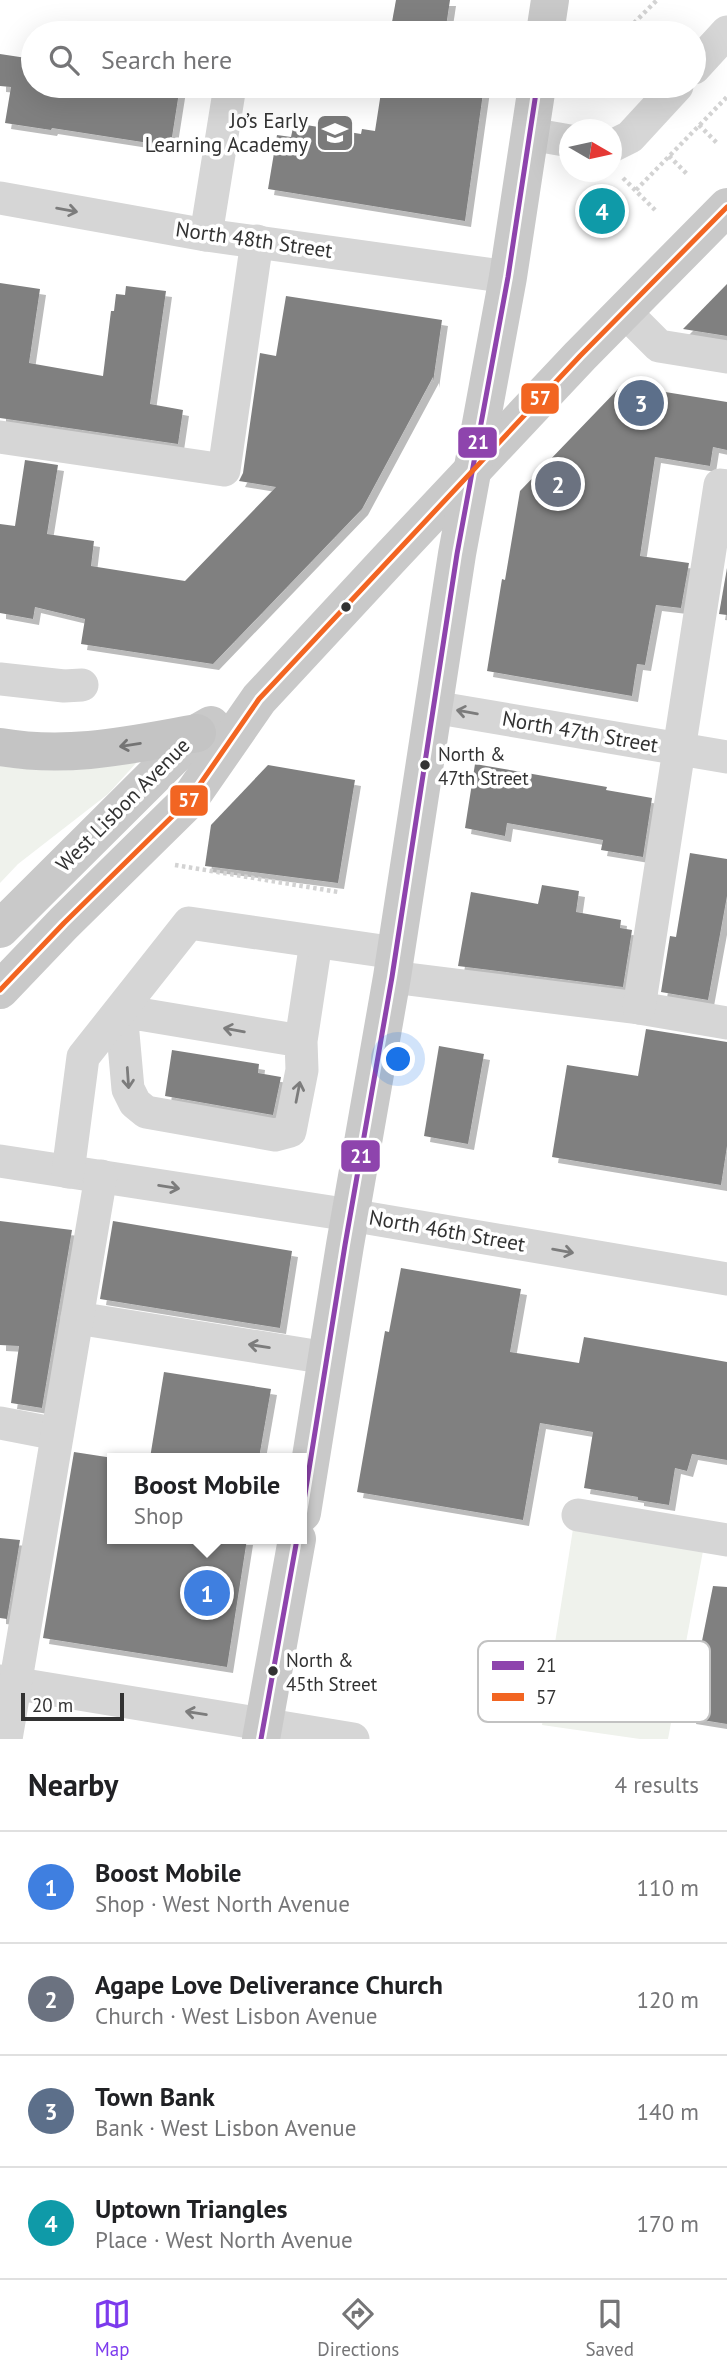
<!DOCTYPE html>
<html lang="en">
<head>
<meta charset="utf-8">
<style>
  body { margin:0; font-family:"PT Sans",sans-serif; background:#f6f6f6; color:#202124 }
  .compass { position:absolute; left:559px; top:119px; width:63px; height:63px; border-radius:50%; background:#fff; box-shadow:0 7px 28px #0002; rotate:99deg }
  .scale { position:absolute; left:21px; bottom:18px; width:103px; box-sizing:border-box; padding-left:7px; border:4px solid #323232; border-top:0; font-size:19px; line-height:24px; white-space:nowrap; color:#323232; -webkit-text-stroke:5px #fff; paint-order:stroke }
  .you { position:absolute; left:399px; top:1060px; width:24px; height:24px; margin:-18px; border:5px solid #fff; border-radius:50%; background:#1a73e8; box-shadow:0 0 0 10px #1a73e833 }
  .badge { display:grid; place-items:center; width:46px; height:46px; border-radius:50%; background:#7c3aed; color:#fff; font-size:23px; font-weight:700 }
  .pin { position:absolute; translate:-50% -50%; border:4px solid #fff; box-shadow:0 2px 7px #0006 }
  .popup { position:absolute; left:107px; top:1453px; width:200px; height:91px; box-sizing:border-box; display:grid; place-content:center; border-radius:0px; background:#fff; filter:drop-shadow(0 2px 5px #0005); font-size:23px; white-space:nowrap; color:#757577 }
  .popup b { font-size:26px; color:#202124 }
  .popup::after { content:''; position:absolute; left:50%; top:100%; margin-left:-14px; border:14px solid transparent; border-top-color:#fff }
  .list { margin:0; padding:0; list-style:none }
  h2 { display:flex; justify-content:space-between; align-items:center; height:91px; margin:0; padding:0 28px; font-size:30px }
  h2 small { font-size:23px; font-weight:400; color:#757577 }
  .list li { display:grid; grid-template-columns:46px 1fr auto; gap:21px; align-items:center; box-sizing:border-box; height:112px; padding:0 28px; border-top:2px solid #e0e0e0 }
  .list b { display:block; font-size:26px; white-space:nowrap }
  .list p { margin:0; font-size:23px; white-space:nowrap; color:#757577 }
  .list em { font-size:23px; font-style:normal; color:#757577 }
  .icon { flex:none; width:38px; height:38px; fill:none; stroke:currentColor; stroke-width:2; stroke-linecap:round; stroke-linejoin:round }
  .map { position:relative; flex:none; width:727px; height:1739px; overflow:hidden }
  .search { position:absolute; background:#fff; box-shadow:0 7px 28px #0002; left:21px; right:21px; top:21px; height:77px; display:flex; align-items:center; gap:18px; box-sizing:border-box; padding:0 24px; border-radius:38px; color:#757577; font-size:26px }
  .sheet { height:539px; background:#fff }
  nav { display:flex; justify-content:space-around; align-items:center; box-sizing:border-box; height:98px; border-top:2px solid #e0e0e0; background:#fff; font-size:19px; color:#757577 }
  nav a { display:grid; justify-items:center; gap:4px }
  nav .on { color:#7c3aed }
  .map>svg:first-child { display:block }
</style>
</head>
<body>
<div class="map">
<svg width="727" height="1739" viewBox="0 0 727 1739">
  <defs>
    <filter id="shadow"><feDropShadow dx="6" dy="6" stdDeviation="0" flood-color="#0004"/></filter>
  </defs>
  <rect width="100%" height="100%" fill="#fff"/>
  <g fill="#eff2ec">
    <path d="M138,761L108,794L18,864L0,883V766C48,773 91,770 138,761Z"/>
    <path d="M573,1529L703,1551L668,1739H640L542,1725Z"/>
  </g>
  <g fill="#808080" filter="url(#shadow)">
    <path d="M396,0H450L445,33H390Z"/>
    <path d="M0,54L33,59V86H180L172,137H170L168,146L52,128L51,130L5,123L11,87L0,86Z"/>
    <path d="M382,86L417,89L422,86H484L465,221L268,189L277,135L291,137L294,123L361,134L362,129L375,131Z"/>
    <path d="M0,283L40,289L29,363L103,376L111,311H114L116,294L125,295L126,286L166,291L150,404L183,410L178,444L0,418Z"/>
    <path d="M727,284V336L683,329Z"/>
    <path d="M286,296L442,320L433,382V377L362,509L213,664L81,644L85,619L35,607L33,619L0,613V524L15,526L25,460L58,465L47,534L94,541L91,566L185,581L276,487L239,481L243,473L260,353L276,356Z"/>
    <path d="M622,385L727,402V450L713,447L710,466L655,457L640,556L689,563L681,608L656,605L645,665L637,664L632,696L487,671L502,579L505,580L520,491Z"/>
    <path d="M727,568V615L719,614Z"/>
    <path d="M475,764L607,787L606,790L652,798L643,857L601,850L603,840L507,823L505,836L465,828Z"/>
    <path d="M268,765L355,780L338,883L205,866L211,825Z"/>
    <path d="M690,853L727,859V896L708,1000L661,992L670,936L676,937Z"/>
    <path d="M542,885L579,891L576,912L621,920L620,928L632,930L623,987L458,966L471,892L538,904Z"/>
    <path d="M646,1029L727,1042V1146L721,1185L552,1157L567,1065L638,1076Z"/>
    <path d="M439,1046L484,1054L468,1144L424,1136Z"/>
    <path d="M172,1050L259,1064L258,1073L281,1077L273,1115L165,1096Z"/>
    <path d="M0,1221L72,1230L42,1408L11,1403L19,1346L0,1345Z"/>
    <path d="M113,1221L292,1251L280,1328L100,1299Z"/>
    <path d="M401,1268L521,1289L510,1352L579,1363L584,1337L727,1362V1460L692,1454L687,1471L675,1468L669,1505L638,1500V1497L584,1488L593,1432L540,1423L523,1520L357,1492L385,1331L389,1332Z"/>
    <path d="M164,1372L271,1389L259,1458H150Z"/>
    <path d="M74,1452L113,1458V1539H247L227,1667L43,1638Z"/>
    <path d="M0,1538L20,1540L7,1619L0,1618Z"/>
    <path d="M713,1586L727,1587V1724L690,1718L694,1697L691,1696Z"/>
  </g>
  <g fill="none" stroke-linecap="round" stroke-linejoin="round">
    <g stroke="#d3d3d3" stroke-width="4.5" stroke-dasharray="3.5 3.5" stroke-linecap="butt">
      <path d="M624,33L657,0"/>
      <path d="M699,125L718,144"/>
      <path d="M669,156L688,175"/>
      <path d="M623,178L655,210"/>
      <path d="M636,190L727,97"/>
      <path d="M175,865L338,892"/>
    </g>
    <g stroke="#d6d6d6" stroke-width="33">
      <path d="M694,68L727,32"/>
      <path d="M530,134L570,141"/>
      <path d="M612,146L630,137L677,86"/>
      <path d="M0,198L206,235L508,277"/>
      <path d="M206,235L230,86"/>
      <path d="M624,311L659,346L727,357"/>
      <path d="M0,437L224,470L257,241"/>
      <path d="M0,679L64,686L82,685"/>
      <path d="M433,707L727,757"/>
      <path d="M392,977L639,1008L727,1023"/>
      <path d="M639,1008L720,485L727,486"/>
      <path d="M301,1041L121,1011L128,1089L135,1103L146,1112L275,1135L290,1131L302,1070L301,1041L316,942"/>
      <path d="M0,1161L350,1215L727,1279"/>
      <path d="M68,1172L83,1057L189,923L396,953"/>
      <path d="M77,1318L327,1358"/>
      <path d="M0,1423L57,1434"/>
      <path d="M578,1515L727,1540"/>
      <path d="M0,1681L353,1739"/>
      <path d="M6,1739L101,1176"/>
    </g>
    <g stroke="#c9c9c9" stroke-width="38">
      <path d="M545,33L550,0"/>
      <path d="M0,929L197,733L211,725"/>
      <path d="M0,990L64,923L189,800L259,699L389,559L580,356L727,207"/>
      <path d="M302,1513L345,1245L392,977L457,554L508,277L537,86"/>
      <path d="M261,1739L297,1539"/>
    </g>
    <path stroke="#c4c4c4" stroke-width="38" d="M0,747C69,759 130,745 197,733"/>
    <g stroke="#fff" stroke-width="10">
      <g id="bus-1">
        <path d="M302,1513L345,1245L392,977L457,554L508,277L537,86"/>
        <path d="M261,1739L297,1539"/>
      </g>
    </g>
    <g stroke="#fff" stroke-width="10">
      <path id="bus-2" d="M0,990L64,923L189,800L259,699L580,356L727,207"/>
    </g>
    <use href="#bus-1" stroke="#8e44ad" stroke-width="5"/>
    <use href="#bus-2" stroke="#f26522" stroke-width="5"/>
  </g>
  <defs><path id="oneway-shaft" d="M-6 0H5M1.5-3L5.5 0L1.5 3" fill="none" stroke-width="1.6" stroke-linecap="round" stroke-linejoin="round" transform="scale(1.75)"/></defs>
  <g stroke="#7c7c7c">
    <use href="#oneway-shaft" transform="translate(67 210) rotate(10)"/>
    <use href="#oneway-shaft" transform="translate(467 712) rotate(-170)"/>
    <use href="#oneway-shaft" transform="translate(234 1030) rotate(-170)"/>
    <use href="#oneway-shaft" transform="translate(128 1078) rotate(86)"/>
    <use href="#oneway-shaft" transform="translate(298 1092) rotate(-79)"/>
    <use href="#oneway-shaft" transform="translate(169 1187) rotate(9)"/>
    <use href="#oneway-shaft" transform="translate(563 1251) rotate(10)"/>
    <use href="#oneway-shaft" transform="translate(259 1346) rotate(-171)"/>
    <use href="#oneway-shaft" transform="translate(196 1713) rotate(-171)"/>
  </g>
  <use stroke="#747474" href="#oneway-shaft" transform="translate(130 745) rotate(171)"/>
  <defs>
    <g id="school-square" transform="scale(2.0125)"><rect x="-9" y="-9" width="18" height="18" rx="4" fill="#7a7a7a" stroke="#fff"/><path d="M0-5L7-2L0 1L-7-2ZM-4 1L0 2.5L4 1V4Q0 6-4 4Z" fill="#fff"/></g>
  </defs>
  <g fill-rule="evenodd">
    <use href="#school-square" x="335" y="133"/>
  </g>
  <g fill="#323232" stroke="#fff" stroke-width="2.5">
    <circle cx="346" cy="607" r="6"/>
    <circle cx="425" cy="765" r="6"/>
    <circle cx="273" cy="1671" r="6"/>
  </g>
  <g text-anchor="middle" stroke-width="7" stroke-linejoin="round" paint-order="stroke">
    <g font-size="19" fill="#323232" stroke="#fff" text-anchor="start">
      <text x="438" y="761">North &amp;<tspan x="438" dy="24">47th Street</tspan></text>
      <text x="286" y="1667">North &amp;<tspan x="286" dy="24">45th Street</tspan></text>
    </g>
    <g font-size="21" fill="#323232" stroke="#fff" text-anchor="end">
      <text x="308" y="128">Jo’s Early<tspan x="308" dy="24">Learning Academy</tspan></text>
    </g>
    <g font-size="21" fill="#323232" stroke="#fff">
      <text transform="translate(254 240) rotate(8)" y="7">North 48th Street</text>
      <text transform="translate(580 732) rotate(10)" y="7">North 47th Street</text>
      <text transform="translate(123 805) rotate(-45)" y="7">West Lisbon Avenue</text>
      <text transform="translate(447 1231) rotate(10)" y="7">North 46th Street</text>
    </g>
  </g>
  <rect x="478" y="1641" width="232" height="81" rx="10" fill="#fff" stroke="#c2c2c2" stroke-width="2"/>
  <rect x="492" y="1661" width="32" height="9" fill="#8e44ad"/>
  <rect x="492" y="1693" width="32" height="8" fill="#f26522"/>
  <g font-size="19" fill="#323232">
    <text x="536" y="1672">21</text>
    <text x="536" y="1704">57</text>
  </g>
  <g stroke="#fff" stroke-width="2.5">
    <rect x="520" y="382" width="40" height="33" rx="7" fill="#f26522"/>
    <rect x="457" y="426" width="41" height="33" rx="7" fill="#8e44ad"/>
    <rect x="169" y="784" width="40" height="33" rx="7" fill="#f26522"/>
    <rect x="340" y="1139" width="41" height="34" rx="7" fill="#8e44ad"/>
  </g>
  <g font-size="19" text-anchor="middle" font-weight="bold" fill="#fff">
    <text x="540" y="405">57</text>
    <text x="478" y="449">21</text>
    <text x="189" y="807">57</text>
    <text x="361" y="1163">21</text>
  </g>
</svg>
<svg class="compass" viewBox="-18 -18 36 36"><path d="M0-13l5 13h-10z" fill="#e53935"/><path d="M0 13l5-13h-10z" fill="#757577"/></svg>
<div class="scale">20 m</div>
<div class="you"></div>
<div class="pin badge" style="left:207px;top:1593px;background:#3f7fe0">1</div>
<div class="popup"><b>Boost Mobile</b>Shop</div>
<div class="pin badge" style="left:558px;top:484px;background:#6b7280">2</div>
<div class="pin badge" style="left:641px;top:403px;background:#5c6f8a">3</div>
<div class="pin badge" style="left:602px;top:211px;background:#0f9aa8">4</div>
<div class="search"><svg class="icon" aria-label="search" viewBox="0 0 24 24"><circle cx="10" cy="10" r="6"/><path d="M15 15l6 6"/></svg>Search here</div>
</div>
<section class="sheet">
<h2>Nearby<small>4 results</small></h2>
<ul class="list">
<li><span class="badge" style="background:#3f7fe0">1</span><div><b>Boost Mobile</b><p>Shop · West North Avenue</p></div><em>110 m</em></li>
<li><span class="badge" style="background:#6b7280">2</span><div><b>Agape Love Deliverance Church</b><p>Church · West Lisbon Avenue</p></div><em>120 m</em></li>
<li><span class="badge" style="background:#5c6f8a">3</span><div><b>Town Bank</b><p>Bank · West Lisbon Avenue</p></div><em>140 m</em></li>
<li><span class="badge" style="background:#0f9aa8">4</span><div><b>Uptown Triangles</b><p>Place · West North Avenue</p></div><em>170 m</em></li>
</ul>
</section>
<nav>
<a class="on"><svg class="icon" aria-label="map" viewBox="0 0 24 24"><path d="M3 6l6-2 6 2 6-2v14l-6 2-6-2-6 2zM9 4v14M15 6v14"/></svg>Map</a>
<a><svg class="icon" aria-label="directions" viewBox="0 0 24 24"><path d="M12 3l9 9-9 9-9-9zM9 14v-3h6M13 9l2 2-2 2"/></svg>Directions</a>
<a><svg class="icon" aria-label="saved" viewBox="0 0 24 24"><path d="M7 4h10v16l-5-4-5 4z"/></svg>Saved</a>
</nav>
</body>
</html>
